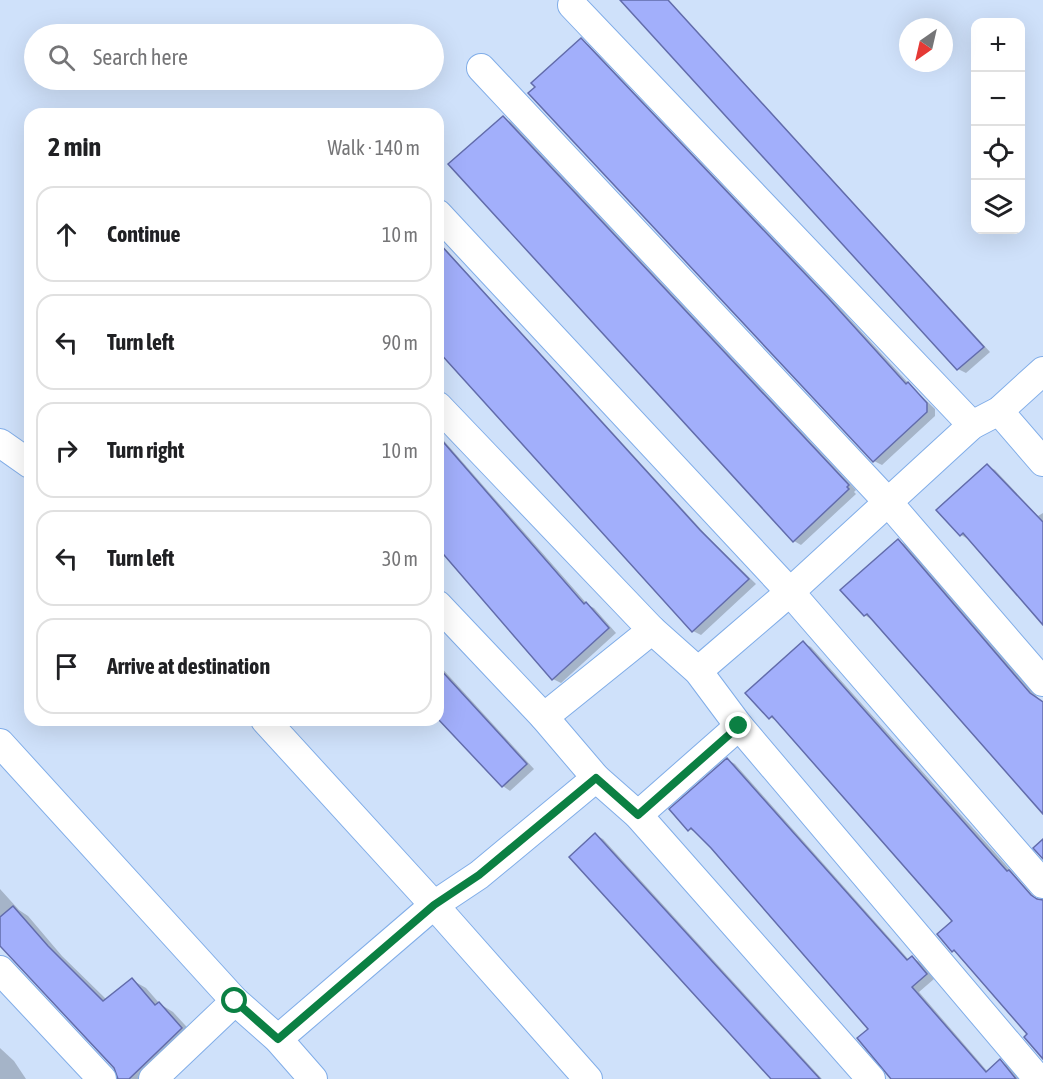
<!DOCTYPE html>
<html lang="en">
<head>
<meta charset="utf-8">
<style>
  body { margin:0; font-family:"Asap Condensed",sans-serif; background:#f2f2f2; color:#202124 }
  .controls { position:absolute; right:18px; top:18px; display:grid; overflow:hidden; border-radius:12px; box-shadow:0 6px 24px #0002 }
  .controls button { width:54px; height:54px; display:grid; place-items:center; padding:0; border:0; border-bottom:2px solid #e0e0e0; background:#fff; color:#202124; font:30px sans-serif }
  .compass { position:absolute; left:899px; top:18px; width:54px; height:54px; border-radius:50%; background:#fff; box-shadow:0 6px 24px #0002; rotate:214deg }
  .stop { position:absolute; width:18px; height:18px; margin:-14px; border:4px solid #0b8043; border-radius:50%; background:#fff }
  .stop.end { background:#0b8043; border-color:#fff; box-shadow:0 2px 6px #0008 }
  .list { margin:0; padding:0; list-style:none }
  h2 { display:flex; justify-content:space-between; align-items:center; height:78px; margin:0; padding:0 24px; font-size:26px }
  h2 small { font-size:20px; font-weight:400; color:#757577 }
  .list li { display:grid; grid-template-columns:39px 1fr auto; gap:18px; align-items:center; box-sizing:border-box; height:96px; margin:0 12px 12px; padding:0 12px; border:2px solid #e0e0e0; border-radius:18px }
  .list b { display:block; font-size:22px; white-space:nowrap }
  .list em { font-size:20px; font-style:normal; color:#757577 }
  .icon { flex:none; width:33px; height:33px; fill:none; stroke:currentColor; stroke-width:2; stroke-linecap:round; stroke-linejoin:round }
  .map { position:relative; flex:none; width:1043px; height:1079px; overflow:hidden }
  .search { position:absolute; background:#fff; box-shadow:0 6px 24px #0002; left:24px; top:24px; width:420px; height:66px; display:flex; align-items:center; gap:15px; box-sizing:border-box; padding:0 21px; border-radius:33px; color:#757577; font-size:22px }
  .panel { position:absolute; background:#fff; box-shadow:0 6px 24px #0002; left:24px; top:108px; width:420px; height:618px; border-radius:18px }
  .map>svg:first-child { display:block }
</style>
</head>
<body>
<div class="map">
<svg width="1043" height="1079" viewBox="0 0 1043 1079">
  <rect width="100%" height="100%" fill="#cfe1fa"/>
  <g fill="#0003">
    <path d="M621,0H668L990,352L966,373L958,369Z"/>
    <path d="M581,40L589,45L837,305L910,385L935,409V416L882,465L874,461L530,94Z"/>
    <path d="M503,118L511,122L856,490L854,492L856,494L801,545L794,541Z"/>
    <path d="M438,241L707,536L756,584L701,635L693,631L438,350Z"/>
    <path d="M438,434L588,605L594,608L616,633L561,683L553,679L438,547Z"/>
    <path d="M987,466L995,470L1038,516L1043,513V623L968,539L961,535Z"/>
    <path d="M898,540L906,545L1039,699L1043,702V812L872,620L865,615Z"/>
    <path d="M803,643L811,647L1038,901H1043V1057L1029,1034L960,955L953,951L939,934L954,921L778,722L770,717Z"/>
    <path d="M438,664L534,769L510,791L503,786L438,716Z"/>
    <path d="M728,760L735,764L909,960L912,958L920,962L934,979L919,992L988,1072L1000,1061L1007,1065L1019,1079H894L870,1029L698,833L689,829Z"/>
    <path d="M595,835L603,839L822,1079H775Z"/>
    <path d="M0,889L19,910L28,916L62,956L107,1000L132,980L146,988L160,1004L173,1012L196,1037L151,1079H120L115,1067L0,943Z"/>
    <path d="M0,1048L14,1061L26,1079H0Z"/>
  </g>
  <g fill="#a2affb" stroke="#626cab" stroke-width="1.5">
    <path d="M620,0H668L984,347L957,370Z"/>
    <path d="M581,38L829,299L906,384L908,382L927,403V412L873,462L528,93L535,87L531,83Z"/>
    <path d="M503,116L849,485L847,487L849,489L793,542L448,164Z"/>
    <path d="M438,242L700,530L749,579L692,632L438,351Z"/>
    <path d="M438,436L584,604L586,602L609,628L552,680L438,548Z"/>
    <path d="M987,464L1043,522V625L963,533L960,536L936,510Z"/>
    <path d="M898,539L1030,693L1043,702V814L867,614L864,616L840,590Z"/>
    <path d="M803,641L1007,871L1009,870L1031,895L1037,899L1043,900V1059L1024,1037L1027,1034L954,950L952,952L937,934L952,921L772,716L769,719L745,693Z"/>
    <path d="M438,667L527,764L502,787L438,719Z"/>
    <path d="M727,758L907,960L912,956L927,974L912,987L986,1072L1000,1059L1016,1079H891L857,1038L868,1029L711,848L691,828L688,831L669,809Z"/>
    <path d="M595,833L763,1017L820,1079H771L569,857Z"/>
    <path d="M1043,839V859L1033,848Z"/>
    <path d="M13,906L48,946L103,1001L132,978L155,1005L159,1002L182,1028L129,1079H118L114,1068L0,946V917Z"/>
  </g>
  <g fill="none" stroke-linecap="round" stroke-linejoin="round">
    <g stroke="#80ade8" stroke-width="30">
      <g id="minor">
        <path d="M572,5L972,425"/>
        <path d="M481,68L888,502L1043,682"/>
        <path d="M438,214L790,592L1043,884"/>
        <path d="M438,406L652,630L698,671L739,726L1038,1079"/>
        <path d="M999,411L1043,462"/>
        <path d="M0,443L30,464"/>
        <path d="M438,605L544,717L596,778L638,815L871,1079"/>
        <path d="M698,671L790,592L972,425L999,411L1043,371"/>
        <path d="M544,717L652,630"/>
        <path d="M265,720L434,905L588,1079"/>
        <path d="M0,743L235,1001L278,1039L313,1079"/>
        <path d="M638,815L739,726"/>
        <path d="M0,970L102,1079"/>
        <path d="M278,1039L434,905L479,875L596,778"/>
        <path d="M153,1079L235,1001"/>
      </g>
    </g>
    <use href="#minor" stroke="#fff" stroke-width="28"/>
  </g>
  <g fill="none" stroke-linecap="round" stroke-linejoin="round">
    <path stroke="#0b8043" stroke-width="8" d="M235,1001L278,1039L434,905L479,875L596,778L638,815L739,726"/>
  </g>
</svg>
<div class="controls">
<button>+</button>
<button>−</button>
<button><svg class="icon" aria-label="locate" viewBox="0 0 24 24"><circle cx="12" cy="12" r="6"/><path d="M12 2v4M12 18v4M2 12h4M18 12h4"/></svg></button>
<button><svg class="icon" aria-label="layers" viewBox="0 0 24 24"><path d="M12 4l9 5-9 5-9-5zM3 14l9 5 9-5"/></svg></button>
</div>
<svg class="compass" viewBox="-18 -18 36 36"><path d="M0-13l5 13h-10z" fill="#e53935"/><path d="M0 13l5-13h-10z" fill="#757577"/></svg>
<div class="stop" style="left:235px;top:1001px"></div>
<div class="stop end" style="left:739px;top:726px"></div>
<div class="search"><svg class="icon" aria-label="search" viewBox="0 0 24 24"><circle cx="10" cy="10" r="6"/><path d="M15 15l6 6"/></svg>Search here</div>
<section class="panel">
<h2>2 min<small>Walk · 140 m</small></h2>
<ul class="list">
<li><svg class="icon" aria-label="ahead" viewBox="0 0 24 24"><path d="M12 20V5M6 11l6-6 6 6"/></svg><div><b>Continue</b></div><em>10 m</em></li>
<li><svg class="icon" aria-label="left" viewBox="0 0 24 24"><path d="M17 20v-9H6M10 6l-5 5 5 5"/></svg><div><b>Turn left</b></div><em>90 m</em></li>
<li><svg class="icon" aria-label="right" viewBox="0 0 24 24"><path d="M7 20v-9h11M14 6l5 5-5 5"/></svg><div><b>Turn right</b></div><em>10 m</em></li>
<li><svg class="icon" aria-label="left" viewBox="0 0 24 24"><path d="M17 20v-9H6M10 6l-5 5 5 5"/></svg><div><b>Turn left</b></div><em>30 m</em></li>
<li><svg class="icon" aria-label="arrive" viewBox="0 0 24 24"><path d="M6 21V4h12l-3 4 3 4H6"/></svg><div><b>Arrive at destination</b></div></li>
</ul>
</section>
</div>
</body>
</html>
